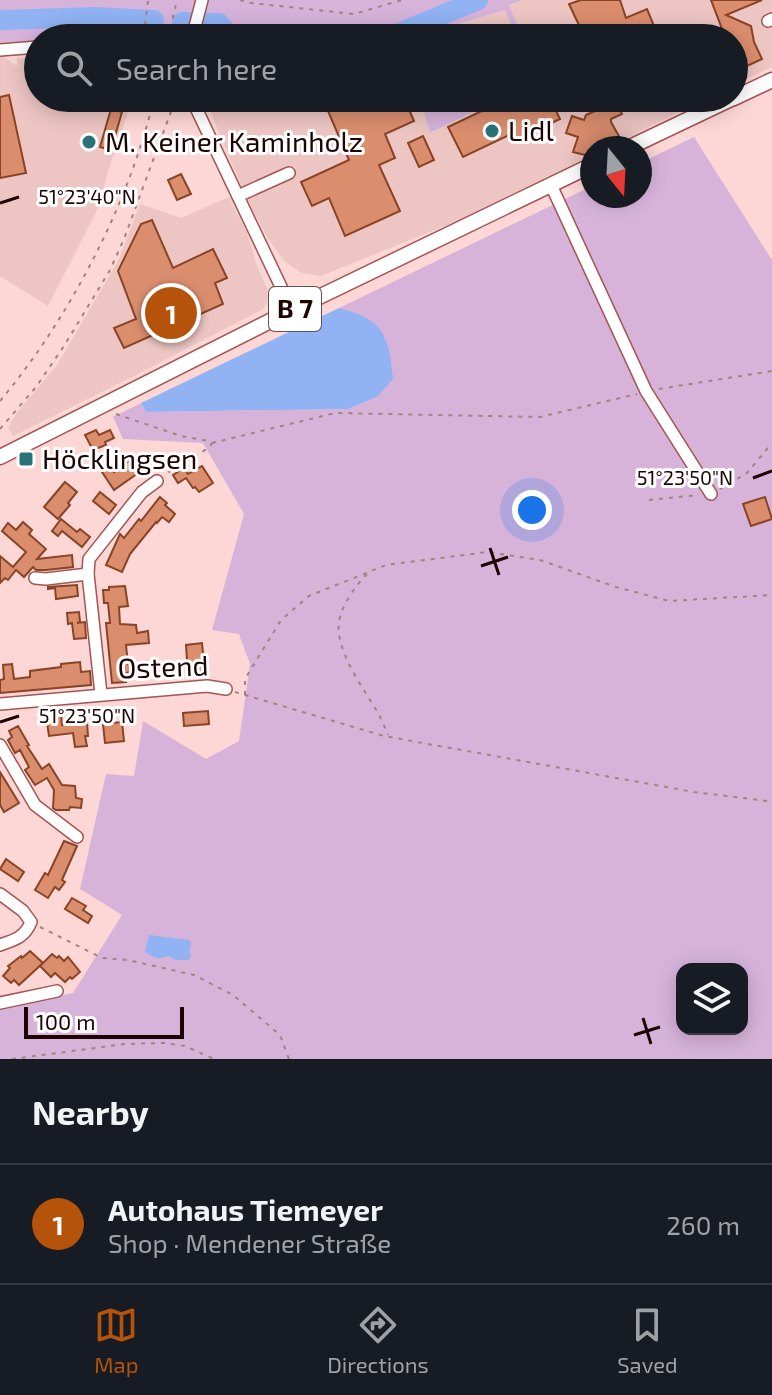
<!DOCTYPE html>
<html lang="en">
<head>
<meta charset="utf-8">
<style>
  body { margin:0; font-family:"Exo 2",sans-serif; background:#242831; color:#f1f3f6 }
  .controls { position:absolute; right:24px; bottom:24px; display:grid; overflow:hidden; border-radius:16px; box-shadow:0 4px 20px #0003 }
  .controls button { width:72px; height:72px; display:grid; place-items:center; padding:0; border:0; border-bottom:2px solid #363941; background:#171b24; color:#f1f3f6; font:40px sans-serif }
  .compass { position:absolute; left:580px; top:136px; width:72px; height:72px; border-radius:50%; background:#171b24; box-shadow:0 4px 20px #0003; rotate:162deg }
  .scale { position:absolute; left:24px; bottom:20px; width:160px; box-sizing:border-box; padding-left:8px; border:4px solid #1e0303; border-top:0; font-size:22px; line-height:28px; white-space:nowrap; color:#1e0303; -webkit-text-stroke:6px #fff; paint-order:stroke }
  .you { position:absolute; left:532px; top:510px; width:28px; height:28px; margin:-20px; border:6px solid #fff; border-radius:50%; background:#1a73e8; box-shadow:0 0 0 12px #1a73e833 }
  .badge { display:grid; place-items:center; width:52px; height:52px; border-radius:50%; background:#b45309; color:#fff; font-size:26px; font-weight:700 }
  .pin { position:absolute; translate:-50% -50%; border:4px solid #fff; box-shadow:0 2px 8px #0006 }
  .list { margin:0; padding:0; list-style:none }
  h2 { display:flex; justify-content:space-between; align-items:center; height:104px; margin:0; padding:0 32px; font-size:34px }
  h2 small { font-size:26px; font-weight:400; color:#9ea1a6 }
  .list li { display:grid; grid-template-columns:52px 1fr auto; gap:24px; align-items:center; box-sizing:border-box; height:120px; padding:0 32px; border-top:2px solid #363941 }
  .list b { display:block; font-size:30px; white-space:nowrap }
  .list p { margin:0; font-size:26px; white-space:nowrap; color:#9ea1a6 }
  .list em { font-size:26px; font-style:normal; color:#9ea1a6 }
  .icon { flex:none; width:44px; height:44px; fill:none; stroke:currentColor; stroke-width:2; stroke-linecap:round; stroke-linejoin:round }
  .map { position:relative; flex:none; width:772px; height:1059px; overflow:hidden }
  .search { position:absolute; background:#171b24; box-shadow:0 4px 20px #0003; left:24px; right:24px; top:24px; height:88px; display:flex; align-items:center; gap:20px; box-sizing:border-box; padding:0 28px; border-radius:44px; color:#9ea1a6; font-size:30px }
  .sheet { height:224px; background:#171b24 }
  nav { display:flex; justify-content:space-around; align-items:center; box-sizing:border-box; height:112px; border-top:2px solid #363941; background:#171b24; font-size:22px; color:#9ea1a6 }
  nav a { display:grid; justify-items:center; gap:4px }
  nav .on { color:#b45309 }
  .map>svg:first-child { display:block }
</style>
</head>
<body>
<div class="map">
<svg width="772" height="1059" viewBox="0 0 772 1059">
  <rect width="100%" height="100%" fill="#fdd7d5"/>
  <g fill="#edc6c3">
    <path d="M522,0H772V67L734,85V38H523L508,5Z"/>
    <path d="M505,10L516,38H410Z"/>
    <path d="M3,56L17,66V58L38,57V98H133L108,171L99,206L48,306L0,276V57Z"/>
    <path d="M207,98H420L431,133L502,98H708L606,148H592V155L462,219L321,276L302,273L284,261L267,237L249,203L229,157L210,111Z"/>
    <path d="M229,197L247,233L257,266L267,288L268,301L263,309L138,374L13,436L8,428L16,414L57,365L118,261L140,204L181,218Z"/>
  </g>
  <g fill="#d7b3da" fill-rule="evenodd">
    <path d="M0,0H522L509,5L523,38H516L505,10L410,38H225L133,36L38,38V41L0,43Z"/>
    <path d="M420,98H502L430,133Z"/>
    <path d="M694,137L772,260V1059H0V1009L73,993L122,915L80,889L106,774L134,776L143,721L206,759L239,741L250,664L239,634L212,630L244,514L203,443L123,439L113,417L141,403L146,412L348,409L377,397L372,321L339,308L592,186V196H640V163ZM682,969H742V1029H682Z"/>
  </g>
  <g fill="#91b3f4">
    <path d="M339,308C349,311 361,314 370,320C389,332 391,359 393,379L377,397L348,409L146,412L141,403Z"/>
    <path d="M149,935L190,940L191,947L189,952L191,954L189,960H175L169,956C157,959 158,960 145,952Z"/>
  </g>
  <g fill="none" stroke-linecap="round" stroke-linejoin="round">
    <g stroke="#91b3f4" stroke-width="20">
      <path d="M0,20L96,17L154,20"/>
      <path d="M182,22L219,23L228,34L394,35L478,0"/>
    </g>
  </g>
  <g fill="#db8e6e" stroke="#894425" stroke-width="2">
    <path d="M581,0H620L626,18L647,9L659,38H585L569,4Z"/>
    <path d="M711,0H762L726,15L751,26L754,42L762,59L747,66L736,48L740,47L734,38L729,33L724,34Z"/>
    <path d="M9,95L26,173L0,178V97Z"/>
    <path d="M338,98H404L414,121L385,134L395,158L379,165L400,211L345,236L329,198L312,206L301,182L349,160L325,104Z"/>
    <path d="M509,98H550L560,119L512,142L509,135L463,157L448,127Z"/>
    <path d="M616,101L622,114L611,119V122L620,138L600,148H592V152L585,155L573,152L578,137L566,133L572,116L584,120L586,115Z"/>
    <path d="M111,109L122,112L111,150L100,147Z"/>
    <path d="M423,136L434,160L419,167L408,143Z"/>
    <path d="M181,174L191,194L177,200L168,180Z"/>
    <path d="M152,220L173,268L213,249L227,278L215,283L223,304L124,348L114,328L136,319L118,271L141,224Z"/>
    <path d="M96,430L99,435L110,430L114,438L105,442L106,445L93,450L85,435Z"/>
    <path d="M141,456L148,466L114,490L102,472L110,466L114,472L131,460L132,462Z"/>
    <path d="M202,466L213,483L199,492L195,487L193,488L186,478L178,483L173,475L184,468L188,474Z"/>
    <path d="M65,482L77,492L68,503L70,505L58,519L44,507Z"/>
    <path d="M100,492L116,505L109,514L93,501Z"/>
    <path d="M160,497L167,503L165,505L175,514L169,522L162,517L157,523L156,522L130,554L122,572L106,565L120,534L124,538L139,519L141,521Z"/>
    <path d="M765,497L772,519L751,526L743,504Z"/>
    <path d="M61,519L77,532L80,529L90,537L82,547L62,531L58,536L52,531Z"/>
    <path d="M23,522L32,530L29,534L46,549L37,559L72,555L73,567L46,570H36L33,567L24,577L16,570L8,580L5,578L0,583V556L13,567L26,552L2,531L8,523L16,530Z"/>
    <path d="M77,585L78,596L56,599L55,588L48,589V587Z"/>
    <path d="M125,586L128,606L119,607L120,624L136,625L137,633L148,631L149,643L126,645L128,664L135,663V672L125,673L126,682L112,683L106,623H110L108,603H104L103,590H109V587Z"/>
    <path d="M79,612L80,622L77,623L85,622L86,638L74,639L72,623L68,624L67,613Z"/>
    <path d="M202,643L205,674L188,676L186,645Z"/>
    <path d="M80,662L81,672L90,671L91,685L0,693V680L4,679L3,665L12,664L14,679L30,677V671L61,667V664Z"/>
    <path d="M208,711L209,724L184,726L183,713Z"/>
    <path d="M61,714L62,725L87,722L88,736H85L87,746L75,747L73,733L49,736L46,716Z"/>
    <path d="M122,722L124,741L105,743L103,724Z"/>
    <path d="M18,726L29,745L27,746L42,769L49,764L62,785L75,786L76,798L82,799L81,808L70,807L69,810H56L53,808L54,790L47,778L35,785L25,770L29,767L20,750L15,753L8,740L12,737L9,731Z"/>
    <path d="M0,772L19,803L4,812L0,805Z"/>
    <path d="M64,841L77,846L62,880L65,882L59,890L55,887L48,898L35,890L45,873L48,875Z"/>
    <path d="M6,859L24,872L18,881L0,869Z"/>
    <path d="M72,898L86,906L83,910L92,916L88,923L65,909Z"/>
    <path d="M30,951L43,963L19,985L14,980L11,983L3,976L10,968L8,966L21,956L22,958Z"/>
    <path d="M52,954L57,958L59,956L64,961L68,957L80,972L72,979L70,977L65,982L55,973L51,977L40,966Z"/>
  </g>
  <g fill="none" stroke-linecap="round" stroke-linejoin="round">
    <g stroke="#a45553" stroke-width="14">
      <g id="minor">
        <path d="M768,21L772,19"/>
        <path d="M192,38L202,0"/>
        <path d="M0,50L38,47"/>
        <path d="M194,98L197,110L292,310"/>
        <path d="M551,185L646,391L711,494"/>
        <path d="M238,196L289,173"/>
        <path d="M35,578L46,579L88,574"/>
        <path d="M101,694L88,574L89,559L142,492L157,481"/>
        <path d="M0,704L207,686L226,689"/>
        <path d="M0,745L35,805L77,837"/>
        <path d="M0,894L23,911L31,922C25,937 15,940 0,945"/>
        <path d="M0,1003L57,991"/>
      </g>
    </g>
    <g stroke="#a45553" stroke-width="17">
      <g id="major">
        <path d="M734,98L772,80"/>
        <path d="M628,148L733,98"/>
        <path d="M0,457L292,310L592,165"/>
      </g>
    </g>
    <g stroke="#a38281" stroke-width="2" stroke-dasharray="4 6" stroke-linecap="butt">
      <path d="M240,0L251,3L354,14L402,0"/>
      <path d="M134,38L144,34L148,0"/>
      <path d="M168,38L177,0"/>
      <path d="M659,389L772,371"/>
      <path d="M0,401C69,319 130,202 154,98"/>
      <path d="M116,414L181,436L209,441L212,443L210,447L164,475"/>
      <path d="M0,429L36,387L64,346L110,270L124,239L176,98"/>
      <path d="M212,443L335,413L540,417L637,394"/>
      <path d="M720,489L747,473L772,443"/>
      <path d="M649,500L699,495"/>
      <path d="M367,574C356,585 341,606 339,622C335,651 364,689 378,713C382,720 385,728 388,735"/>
      <path d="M235,692L384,736L694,792L768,801L772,800"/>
      <path d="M245,695V679L281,620L309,596L386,565L487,552L540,560L616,587L669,601L772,595"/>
      <path d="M40,927L102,958L128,960L194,975L233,995L280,1035L289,1059"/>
      <path d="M12,1059L125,1044L165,1043L185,1046L214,1059"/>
    </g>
    <use href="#minor" stroke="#fff" stroke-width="11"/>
    <use href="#major" stroke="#fff" stroke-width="14"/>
  </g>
  <path fill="none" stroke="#1e0303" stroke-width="3" d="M0,203L19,197M753,478L772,471M490,548L499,575M481,566L508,557M0,722L19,716M643,1018L651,1044M634,1035L660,1027"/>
  <g fill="#287278" stroke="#fff" stroke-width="3">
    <circle cx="492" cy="131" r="8"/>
    <circle cx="89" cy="142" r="8"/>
    <rect x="18" y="451" width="16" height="16" rx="4"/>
  </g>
  <g text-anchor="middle" stroke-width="6" stroke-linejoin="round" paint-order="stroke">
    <rect fill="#fff" stroke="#624f4f" stroke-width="2" x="269" y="287" width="52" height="44" rx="6"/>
    <g font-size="26" font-weight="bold" fill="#1e0303">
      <text x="295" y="318">B 7</text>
    </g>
    <g font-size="28" fill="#1e0303" stroke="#fff" text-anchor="start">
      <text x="508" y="141">Lidl</text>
      <text x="105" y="152">M. Keiner Kaminholz</text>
      <text x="42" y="469">Höcklingsen</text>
    </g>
    <g font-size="28" fill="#1e0303" stroke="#fff">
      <text transform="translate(163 667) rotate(-2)" y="10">Ostend</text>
    </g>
  </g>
  <g font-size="20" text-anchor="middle" fill="#1e0303" stroke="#fff" stroke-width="6" stroke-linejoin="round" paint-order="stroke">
    <text x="87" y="204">51°23'40"N</text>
    <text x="685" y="485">51°23'50"N</text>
    <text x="87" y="723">51°23'50"N</text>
  </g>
</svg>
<div class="controls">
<button><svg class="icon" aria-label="layers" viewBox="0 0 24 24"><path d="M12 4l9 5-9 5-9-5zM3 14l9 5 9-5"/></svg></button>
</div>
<svg class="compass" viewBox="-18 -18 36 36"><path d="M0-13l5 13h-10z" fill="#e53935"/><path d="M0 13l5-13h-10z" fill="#9ea1a6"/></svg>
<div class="scale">100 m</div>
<div class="you"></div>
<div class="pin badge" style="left:171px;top:313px">1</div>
<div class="search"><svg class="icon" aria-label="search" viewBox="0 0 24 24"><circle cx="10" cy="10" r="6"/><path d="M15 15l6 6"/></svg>Search here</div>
</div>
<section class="sheet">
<h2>Nearby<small></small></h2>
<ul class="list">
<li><span class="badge">1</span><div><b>Autohaus Tiemeyer</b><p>Shop · Mendener Straße</p></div><em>260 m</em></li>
</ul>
</section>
<nav>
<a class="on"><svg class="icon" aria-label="map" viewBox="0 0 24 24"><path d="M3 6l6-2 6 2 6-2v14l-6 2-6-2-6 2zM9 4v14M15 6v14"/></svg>Map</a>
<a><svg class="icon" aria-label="directions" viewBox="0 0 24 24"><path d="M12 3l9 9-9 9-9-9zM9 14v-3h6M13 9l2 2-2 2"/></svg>Directions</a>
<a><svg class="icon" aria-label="saved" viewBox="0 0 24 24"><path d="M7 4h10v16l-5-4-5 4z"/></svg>Saved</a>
</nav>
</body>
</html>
